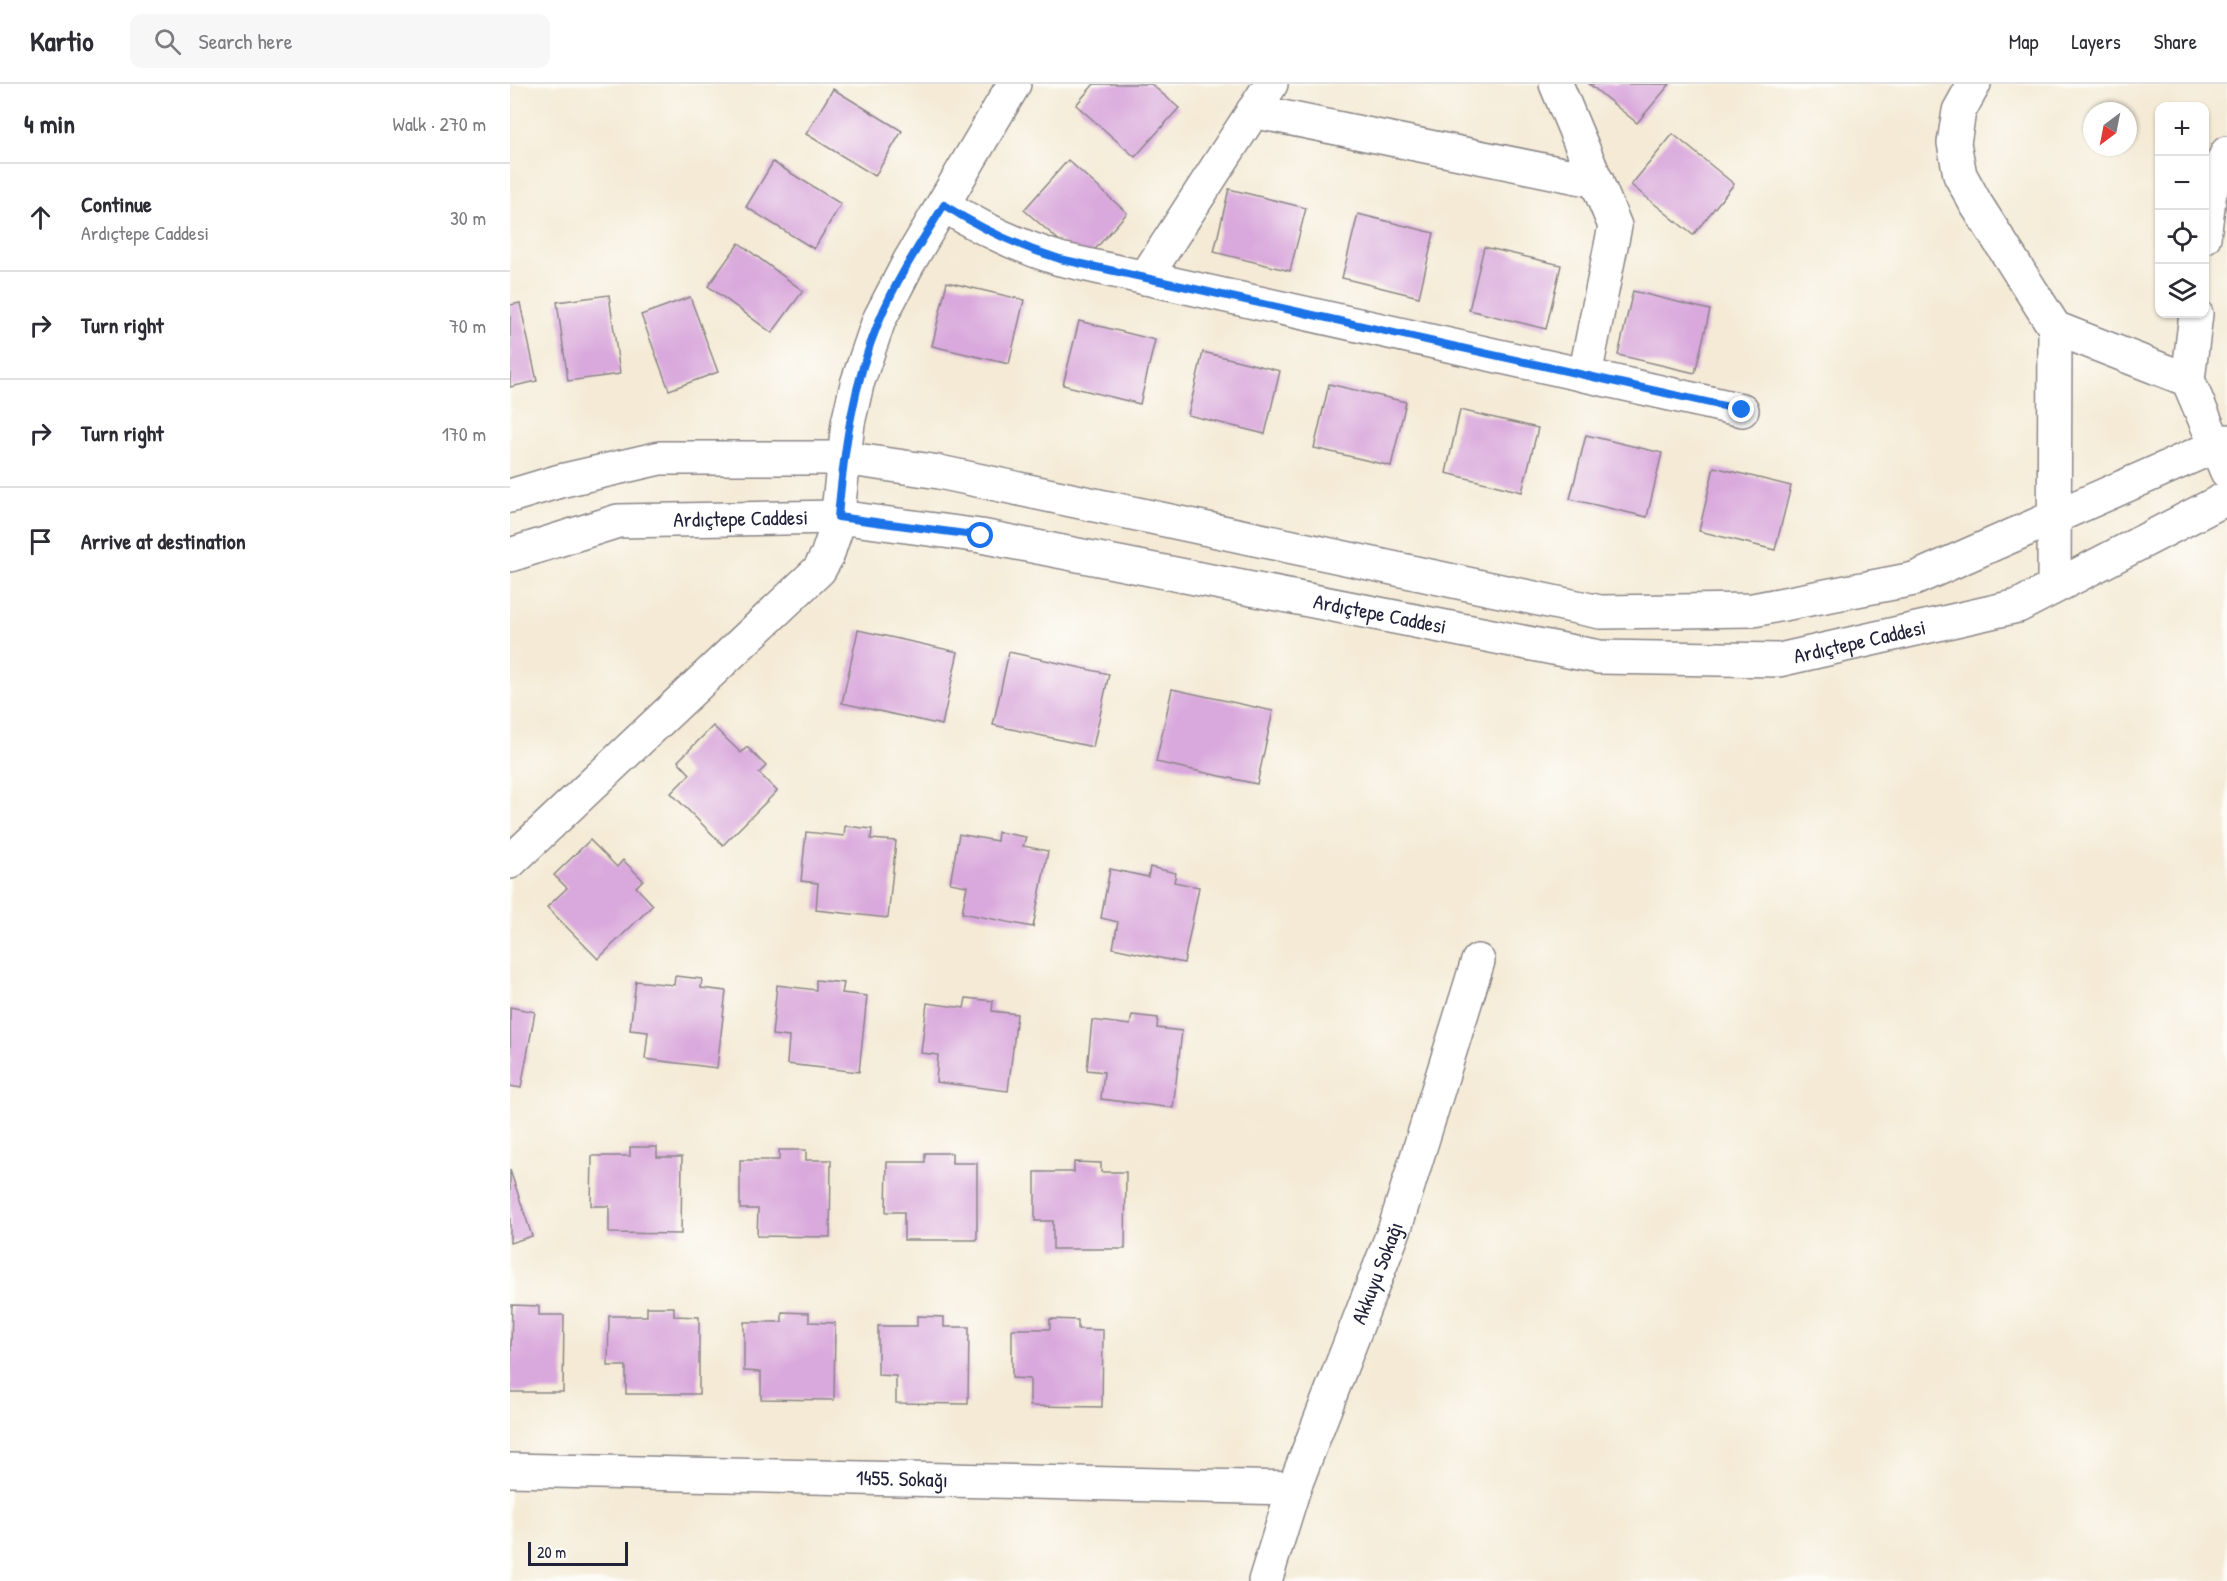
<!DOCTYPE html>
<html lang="en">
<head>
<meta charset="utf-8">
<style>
  body { margin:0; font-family:"Patrick Hand",sans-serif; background:#f7f7f7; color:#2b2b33 }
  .controls { position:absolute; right:18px; top:18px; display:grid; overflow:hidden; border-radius:12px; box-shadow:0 2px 4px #0004 }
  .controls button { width:54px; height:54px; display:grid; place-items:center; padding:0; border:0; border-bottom:2px solid #e1e1e2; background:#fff; color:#2b2b33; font:30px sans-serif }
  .compass { position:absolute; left:1573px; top:18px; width:54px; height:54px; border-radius:50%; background:#fff; box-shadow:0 2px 4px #0004; rotate:212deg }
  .scale { position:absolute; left:18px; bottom:15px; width:100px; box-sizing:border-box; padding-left:6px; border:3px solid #22223b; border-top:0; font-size:16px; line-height:21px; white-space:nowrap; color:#22223b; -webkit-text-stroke:4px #fdfcf7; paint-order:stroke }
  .stop { position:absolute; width:18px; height:18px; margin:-14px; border:4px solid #1a73e8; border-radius:50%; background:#fff }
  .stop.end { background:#1a73e8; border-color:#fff; box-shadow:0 2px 6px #0008 }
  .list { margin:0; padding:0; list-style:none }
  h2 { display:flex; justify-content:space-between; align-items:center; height:78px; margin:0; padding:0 24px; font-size:26px }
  h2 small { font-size:20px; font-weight:400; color:#7c7c81 }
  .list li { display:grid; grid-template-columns:39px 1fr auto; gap:18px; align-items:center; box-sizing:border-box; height:108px; padding:0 24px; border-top:2px solid #e1e1e2 }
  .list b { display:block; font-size:22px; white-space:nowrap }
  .list p { margin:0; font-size:20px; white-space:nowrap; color:#7c7c81 }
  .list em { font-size:20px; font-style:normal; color:#7c7c81 }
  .icon { flex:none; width:33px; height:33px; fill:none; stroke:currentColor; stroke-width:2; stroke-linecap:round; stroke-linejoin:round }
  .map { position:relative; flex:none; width:1717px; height:1497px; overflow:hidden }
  header { display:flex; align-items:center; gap:36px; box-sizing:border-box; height:84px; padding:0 30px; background:#fff; border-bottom:2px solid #e1e1e2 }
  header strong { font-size:28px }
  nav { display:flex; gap:33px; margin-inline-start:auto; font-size:21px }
  .search { width:420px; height:54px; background:#f7f7f7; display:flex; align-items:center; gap:15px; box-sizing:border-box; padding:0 21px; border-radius:12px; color:#7c7c81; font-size:22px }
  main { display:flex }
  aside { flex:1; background:#fff }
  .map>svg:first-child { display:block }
</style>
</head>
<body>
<header>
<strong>Kartio</strong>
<div class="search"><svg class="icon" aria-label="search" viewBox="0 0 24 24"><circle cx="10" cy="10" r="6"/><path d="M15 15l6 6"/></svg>Search here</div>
<nav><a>Map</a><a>Layers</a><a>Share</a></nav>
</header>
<main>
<aside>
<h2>4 min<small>Walk · 270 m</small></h2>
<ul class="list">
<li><svg class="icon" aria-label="ahead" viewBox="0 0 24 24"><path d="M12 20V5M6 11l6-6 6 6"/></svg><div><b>Continue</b><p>Ardıçtepe Caddesi</p></div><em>30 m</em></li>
<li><svg class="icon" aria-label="right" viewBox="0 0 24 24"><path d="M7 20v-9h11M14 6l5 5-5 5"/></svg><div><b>Turn right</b></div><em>70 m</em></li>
<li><svg class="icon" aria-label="right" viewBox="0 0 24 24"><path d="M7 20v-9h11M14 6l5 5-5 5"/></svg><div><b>Turn right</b></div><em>170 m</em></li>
<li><svg class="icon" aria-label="arrive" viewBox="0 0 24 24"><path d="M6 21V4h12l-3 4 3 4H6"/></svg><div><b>Arrive at destination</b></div></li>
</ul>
</aside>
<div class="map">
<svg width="1717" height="1497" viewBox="0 0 1717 1497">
  <rect width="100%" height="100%" fill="#fdfcf7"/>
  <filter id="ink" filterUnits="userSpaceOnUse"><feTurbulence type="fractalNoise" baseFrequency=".0167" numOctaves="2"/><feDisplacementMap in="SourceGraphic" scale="12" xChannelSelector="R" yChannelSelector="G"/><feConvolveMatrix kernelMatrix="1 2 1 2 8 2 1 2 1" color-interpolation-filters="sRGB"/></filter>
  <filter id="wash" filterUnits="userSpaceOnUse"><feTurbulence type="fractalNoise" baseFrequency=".008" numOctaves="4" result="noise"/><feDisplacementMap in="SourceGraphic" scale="24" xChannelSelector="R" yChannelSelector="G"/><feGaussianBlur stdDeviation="1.35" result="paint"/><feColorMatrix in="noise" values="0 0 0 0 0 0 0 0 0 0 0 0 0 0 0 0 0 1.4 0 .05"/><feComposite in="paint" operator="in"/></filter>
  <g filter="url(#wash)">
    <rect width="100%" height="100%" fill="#f4ead5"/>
    <g id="blocks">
      <g fill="#d9a8dc">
        <path d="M584,0H641L669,24L625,73L566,21Z"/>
        <path d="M1079,0H1160L1127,39Z"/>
        <path d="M323,5L392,47L365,92L296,50Z"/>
        <path d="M1163,50L1224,100L1183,151L1121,101Z"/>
        <path d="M558,76L617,129L574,178L514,126Z"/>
        <path d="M263,78L331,120L304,165L236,123Z"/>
        <path d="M719,105L796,124L780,187L704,168Z"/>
        <path d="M848,130L924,149L909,213L832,194Z"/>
        <path d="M229,159L293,207L262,249L198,202Z"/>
        <path d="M974,163L1051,181L1036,245L959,226Z"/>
        <path d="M437,198L514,216L499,280L422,262Z"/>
        <path d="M1123,207L1200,226L1185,289L1108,271Z"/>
        <path d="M99,211L110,290L58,297L47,218Z"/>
        <path d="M180,213L208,288L159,306L131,231Z"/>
        <path d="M10,219L27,297L0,303V221Z"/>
        <path d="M569,237L645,256L630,320L553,301Z"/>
        <path d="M693,268L770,287L755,350L678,331Z"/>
        <path d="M819,300L896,318L881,382L804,364Z"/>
        <path d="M950,326L1028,344L1012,408L936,389Z"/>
        <path d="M1076,351L1152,369L1137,433L1060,415Z"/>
        <path d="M1204,383L1281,402L1265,466L1189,447Z"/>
        <path d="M348,546L448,568L432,641L332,619Z"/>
        <path d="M499,568L599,590L583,663L483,641Z"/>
        <path d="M662,605L763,627L747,700L646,678Z"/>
        <path d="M203,642L231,669L237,663L256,682L249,689L267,707L213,761L161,709L180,690L168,677Z"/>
        <path d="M335,742L362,745L361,755L386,757L378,834L306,826L308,799L291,797L296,748L334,752Z"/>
        <path d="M488,748L516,753L513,762L538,767L523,843L452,829L457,802L440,799L449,750L487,757Z"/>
        <path d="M80,756L107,783L113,776L133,796L126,803L143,821L88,875L37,823L57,804L44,791Z"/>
        <path d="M640,783L666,789L664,798L689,803L674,879L603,864L608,838L591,834L600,785L638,793Z"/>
        <path d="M165,892L192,895L191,904L216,907L207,984L135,975L138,948L120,946L126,897L164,901Z"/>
        <path d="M306,896L334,899L332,909L357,912L349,988L277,980L279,953L262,951L267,901L306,906Z"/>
        <path d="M456,914L483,917L482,927L507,930L498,1007L426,998L428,971L411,969L417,919L454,924Z"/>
        <path d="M0,923L25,928L11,1004L0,1002Z"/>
        <path d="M622,931L648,934L647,944L672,947L663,1024L591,1015L594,988L577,986L582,936L620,941Z"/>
        <path d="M120,1063H147V1073H172L171,1150L99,1149V1122H81L82,1072H120Z"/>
        <path d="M269,1066H296V1076H321L320,1153L247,1152L248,1125H230V1076H269Z"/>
        <path d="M415,1069H442V1079H467V1156H394V1128H376L377,1078H415Z"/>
        <path d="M564,1078L591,1079V1088H616L615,1165H543V1137H525V1088H564Z"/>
        <path d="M0,1086L22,1152L0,1159Z"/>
        <path d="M2,1221L29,1222V1231H54L53,1308H0Z"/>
        <path d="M137,1223H164V1232L189,1233V1310H116V1282H98L99,1232H137Z"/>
        <path d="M272,1228L299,1229V1238L325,1239L324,1316L251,1315V1288L234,1287V1238H272Z"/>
        <path d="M407,1232L434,1233V1243H459L458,1320L386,1319V1292L368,1291V1242H407Z"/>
        <path d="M540,1235L568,1236V1245L593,1246L592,1323L520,1322V1295L502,1294V1245H540Z"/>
      </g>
    </g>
  </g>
  <g filter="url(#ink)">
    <use href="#blocks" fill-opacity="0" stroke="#8b8688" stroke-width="1.5"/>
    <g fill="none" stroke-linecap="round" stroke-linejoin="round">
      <g stroke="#8b8688" stroke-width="36">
        <g id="minor">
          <path d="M1046,0L1105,142L1075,291"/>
          <path d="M1464,0L1449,27L1444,59L1450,91L1466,120L1545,244L1544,503"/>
          <path d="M743,27L1087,97"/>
          <path d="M434,121C471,145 508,162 550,175L1232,326"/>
          <path d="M1694,153L1700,107L1717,69"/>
          <path d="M635,194L761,0"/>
          <path d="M1545,244L1678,296L1717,388"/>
          <path d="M1678,296L1686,230"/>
          <path d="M0,412L50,397L150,374H333L429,388L1090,528L1243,526L1404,495L1717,357"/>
          <path id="s1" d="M0,471L108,437L328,433L471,452L1089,573L1269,576L1508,522L1717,414"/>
          <path d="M0,778L309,486L317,472L326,445L338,339L347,300L369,236L399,178L504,0"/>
          <path id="s2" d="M0,1386L784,1404"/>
          <path id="s3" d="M755,1497L784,1404L885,1144L968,877"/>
        </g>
      </g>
      <use href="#minor" stroke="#fff" stroke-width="33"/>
    </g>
  </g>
  <g fill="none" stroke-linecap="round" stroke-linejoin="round" filter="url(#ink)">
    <path stroke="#1a73e8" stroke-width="8" d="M471,452L328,433C334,365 343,300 369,237C386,196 411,158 434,121C471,145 508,162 550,175L1232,326"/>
  </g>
  <g text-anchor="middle" stroke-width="4.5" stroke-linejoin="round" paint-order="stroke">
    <g font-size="21" fill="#22223b" stroke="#fdfcf7">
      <text dy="7" stroke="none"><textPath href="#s1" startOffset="236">Ardıçtepe Caddesi</textPath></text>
      <text dy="7" stroke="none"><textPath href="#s1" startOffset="884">Ardıçtepe Caddesi</textPath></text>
      <text dy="7" stroke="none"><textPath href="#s1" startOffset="1370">Ardıçtepe Caddesi</textPath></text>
      <text dy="7" stroke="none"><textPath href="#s3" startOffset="328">Akkuyu Sokağı</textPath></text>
      <text dy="7" stroke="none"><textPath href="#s2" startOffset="392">1455. Sokağı</textPath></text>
    </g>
  </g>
</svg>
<div class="controls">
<button>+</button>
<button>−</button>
<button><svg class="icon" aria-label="locate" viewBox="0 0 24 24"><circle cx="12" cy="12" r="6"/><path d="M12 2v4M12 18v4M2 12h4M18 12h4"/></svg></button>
<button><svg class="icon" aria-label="layers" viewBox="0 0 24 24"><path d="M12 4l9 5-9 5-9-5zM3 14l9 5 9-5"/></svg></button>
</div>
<svg class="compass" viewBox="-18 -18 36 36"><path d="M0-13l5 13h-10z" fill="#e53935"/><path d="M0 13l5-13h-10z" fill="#7c7c81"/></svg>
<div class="scale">20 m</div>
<div class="stop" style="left:471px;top:452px"></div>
<div class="stop end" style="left:1232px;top:326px"></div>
</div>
</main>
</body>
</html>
